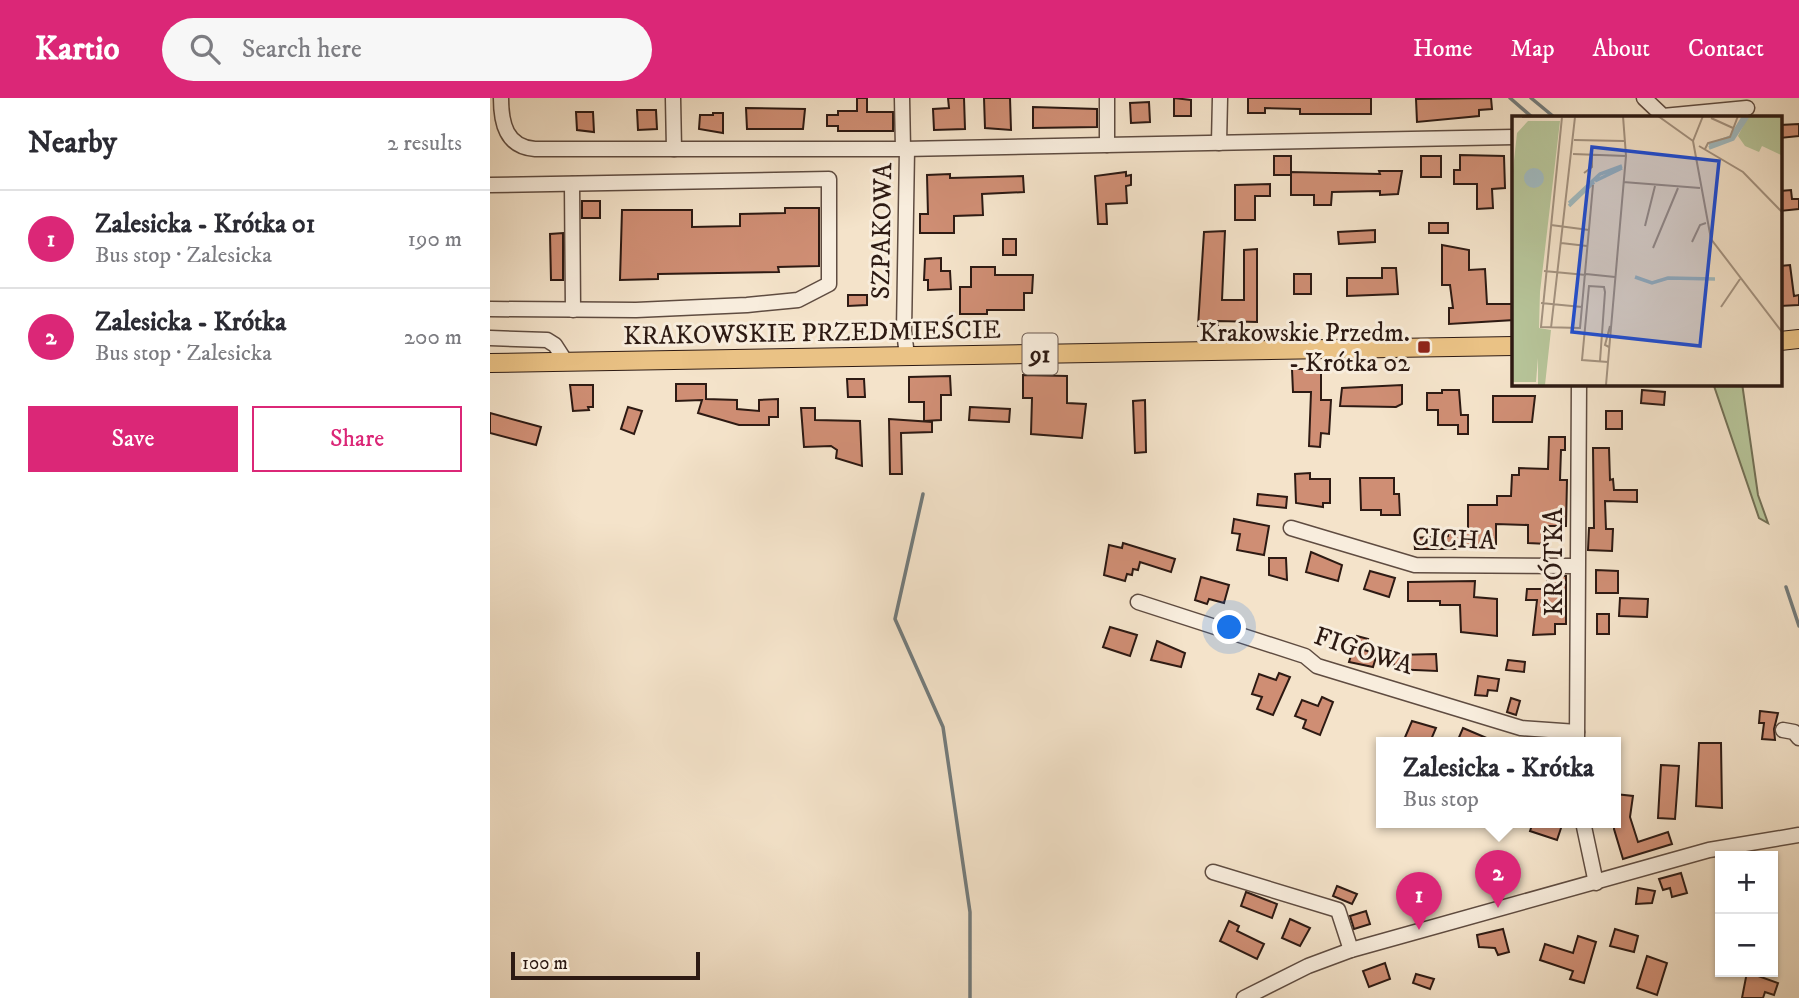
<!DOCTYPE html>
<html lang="en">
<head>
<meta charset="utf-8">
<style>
  body { margin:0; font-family:"IM FELL DW Pica",serif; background:#f7f7f7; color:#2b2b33 }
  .controls { position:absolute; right:21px; bottom:21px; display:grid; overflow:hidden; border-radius:0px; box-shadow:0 2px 5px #0004 }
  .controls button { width:63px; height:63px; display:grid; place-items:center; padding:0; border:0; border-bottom:2px solid #e1e1e2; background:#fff; color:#2b2b33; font:35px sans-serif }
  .scale { position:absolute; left:21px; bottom:18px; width:189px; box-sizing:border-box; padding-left:7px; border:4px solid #2d1a13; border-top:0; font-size:19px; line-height:24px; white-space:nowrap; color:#2d1a13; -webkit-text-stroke:5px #f8eddd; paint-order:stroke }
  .you { position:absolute; left:740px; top:530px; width:24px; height:24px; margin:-18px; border:5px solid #fff; border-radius:50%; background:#1a73e8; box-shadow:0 0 0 10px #1a73e833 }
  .badge { display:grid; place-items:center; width:46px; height:46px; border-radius:50%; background:#db2777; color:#fff; font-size:23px; font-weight:700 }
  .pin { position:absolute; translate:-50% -58px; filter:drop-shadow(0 2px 4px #0008) }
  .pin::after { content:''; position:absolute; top:37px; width:24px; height:21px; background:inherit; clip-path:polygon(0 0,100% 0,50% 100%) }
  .popup { position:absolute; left:886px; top:639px; width:245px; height:91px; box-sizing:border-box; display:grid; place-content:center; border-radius:0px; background:#fff; filter:drop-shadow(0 2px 5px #0005); font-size:23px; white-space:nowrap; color:#7c7c81 }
  .popup b { font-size:26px; color:#2b2b33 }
  .popup::after { content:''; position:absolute; left:50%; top:100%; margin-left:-14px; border:14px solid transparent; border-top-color:#fff }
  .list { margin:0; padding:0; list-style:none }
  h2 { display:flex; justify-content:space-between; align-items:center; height:91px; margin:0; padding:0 28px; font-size:30px }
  h2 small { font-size:23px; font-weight:400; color:#7c7c81 }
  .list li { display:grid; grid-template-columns:46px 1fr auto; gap:21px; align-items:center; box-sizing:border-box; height:98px; padding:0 28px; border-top:2px solid #e1e1e2 }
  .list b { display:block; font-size:26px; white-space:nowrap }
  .list p { margin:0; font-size:23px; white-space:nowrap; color:#7c7c81 }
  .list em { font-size:23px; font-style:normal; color:#7c7c81 }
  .actions { display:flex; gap:14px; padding:21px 28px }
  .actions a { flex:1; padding:16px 0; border:2px solid #db2777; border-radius:0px; text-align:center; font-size:24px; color:#db2777 }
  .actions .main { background:#db2777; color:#fff }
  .icon { flex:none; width:38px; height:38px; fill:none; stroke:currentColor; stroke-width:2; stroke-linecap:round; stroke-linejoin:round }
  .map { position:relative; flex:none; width:1309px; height:900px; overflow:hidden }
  header { display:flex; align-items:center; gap:42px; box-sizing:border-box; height:98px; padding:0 35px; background:#db2777; color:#fff }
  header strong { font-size:33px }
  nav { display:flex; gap:38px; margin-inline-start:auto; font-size:24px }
  .search { width:490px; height:63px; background:#f7f7f7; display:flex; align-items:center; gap:18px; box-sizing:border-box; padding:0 24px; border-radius:38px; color:#7c7c81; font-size:26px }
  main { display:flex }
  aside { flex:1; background:#fff }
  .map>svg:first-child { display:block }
</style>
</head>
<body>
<header>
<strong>Kartio</strong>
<div class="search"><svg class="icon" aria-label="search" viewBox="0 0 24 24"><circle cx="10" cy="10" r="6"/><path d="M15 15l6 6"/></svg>Search here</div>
<nav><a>Home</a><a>Map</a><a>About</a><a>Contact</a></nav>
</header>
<main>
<aside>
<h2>Nearby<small>2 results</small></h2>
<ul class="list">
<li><span class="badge">1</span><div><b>Zalesicka - Krótka 01</b><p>Bus stop · Zalesicka</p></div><em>190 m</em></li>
<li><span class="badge">2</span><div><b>Zalesicka - Krótka</b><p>Bus stop · Zalesicka</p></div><em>200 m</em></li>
</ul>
<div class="actions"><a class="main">Save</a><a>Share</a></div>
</aside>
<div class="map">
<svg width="1309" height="900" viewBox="0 0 1309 900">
  <rect width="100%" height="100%" fill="#f4e3ca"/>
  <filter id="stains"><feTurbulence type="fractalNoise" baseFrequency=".00286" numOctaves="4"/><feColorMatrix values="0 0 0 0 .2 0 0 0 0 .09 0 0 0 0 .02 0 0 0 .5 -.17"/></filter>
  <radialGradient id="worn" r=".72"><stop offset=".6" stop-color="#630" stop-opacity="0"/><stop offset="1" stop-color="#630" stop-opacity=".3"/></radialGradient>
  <path fill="#b7c59a" stroke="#727056" stroke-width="2" d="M1223,285H1252L1268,397L1278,425L1269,420Z"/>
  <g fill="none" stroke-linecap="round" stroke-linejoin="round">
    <g stroke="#737b7b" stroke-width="3.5">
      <path d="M1020,0L1042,19"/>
      <path d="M1041,0L1064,19"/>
      <path d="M433,396L405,521L453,629L480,814V900"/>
      <path d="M1296,489L1309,528"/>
    </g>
  </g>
  <g fill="#cf8e74" stroke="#2d1a13" stroke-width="2">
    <path d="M367,0H377V14H403V33H348V28H337V17H348V13H367Z"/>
    <path d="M458,0H474L475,31L444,32L443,11L459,10Z"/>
    <path d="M494,0H520L521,32L495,30Z"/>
    <path d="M684,0L701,2V18H684Z"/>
    <path d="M758,0H881V16H810V11L775,10V15H758Z"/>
    <path d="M1001,0L1002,11L989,12V18L927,24L926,1Z"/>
    <path d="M659,4L660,24L641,25L640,5Z"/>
    <path d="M543,9L607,11V29L543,30Z"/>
    <path d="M256,10L315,11L313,31H257Z"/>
    <path d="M147,12H166L167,31L148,32Z"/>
    <path d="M86,14H103L104,34L87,32Z"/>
    <path d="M223,15H233V35L209,31L210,17H223Z"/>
    <path d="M1309,26V38L1290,40V27Z"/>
    <path d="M970,57L1014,58L1015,90L1002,91L1003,110L987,111V86H964V72H970Z"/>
    <rect x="784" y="58" width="17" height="19"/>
    <rect x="931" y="58" width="20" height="21"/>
    <path d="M889,73H912L908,96L890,97V93L842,94L841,107H824V97H801V74L890,76Z"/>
    <path d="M636,74V78L641,77V87L636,88L637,105L616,106L617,126H608L605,78Z"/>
    <path d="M460,76V80L533,78L534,94L492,96L493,117L464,118V135H430V116H438L437,77Z"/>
    <path d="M780,86V98H765V122H745V87Z"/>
    <path d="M1301,92L1302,101H1309V111L1290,113V93Z"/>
    <rect x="92" y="103" width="18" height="17"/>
    <path d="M295,110H329V168L288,169L289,174L168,176V181L130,182L132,112H202V129L250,128V116L295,115Z"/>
    <rect x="939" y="125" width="19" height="10"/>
    <path d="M885,132V144L849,146L848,134Z"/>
    <path d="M735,133L732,202H754V152L767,151V224L728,223V227L708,228L714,134Z"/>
    <path d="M73,135V182H61L60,136Z"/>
    <rect x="513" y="141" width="13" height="16"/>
    <path d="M952,147L979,152V172L995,171L997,206H1024V222L959,226V210H963L960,187H952Z"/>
    <path d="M451,160V173H460L461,191L438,192V182H434L435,161Z"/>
    <path d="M1300,167L1304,198L1309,197V207L1290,208V168Z"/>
    <path d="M481,169H505V177H543L542,195H534V212H497V216H470V189H481Z"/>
    <path d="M892,170H906L908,196L857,198V180H892Z"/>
    <rect x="804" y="176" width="17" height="20"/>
    <path d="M358,197H377V207L358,208Z"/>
    <path d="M802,271H831V302H841L839,336L831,335L830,349L819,348L821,294H803Z"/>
    <path d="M533,277L577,278V305L596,306L592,340L541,336L542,300H533Z"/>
    <path d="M460,278L461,297H451V322L434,323V304H419V279Z"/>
    <path d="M357,281H374L375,299H358Z"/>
    <path d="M186,286H216V301L247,302V311L269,313V302L288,301V319H279V327H249L208,315L212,302L186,303Z"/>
    <path d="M80,287H103V309H98L99,312L83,313Z"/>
    <path d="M912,287V306L906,309L850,308L852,290Z"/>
    <path d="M952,292H969L971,317H978V336H968V327H948V312H937V295H952Z"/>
    <path d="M1152,292L1175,294L1174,307L1151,305Z"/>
    <path d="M1003,298H1045L1042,324H1003Z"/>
    <path d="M655,302L656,354L645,355L643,303Z"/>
    <path d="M138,309L152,313L144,336L131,331Z"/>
    <path d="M480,309L520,311L519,324L479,322Z"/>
    <path d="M311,310H325V322L370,323L372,368L346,360L347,352L341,348L314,349Z"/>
    <rect x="1116" y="313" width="16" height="18"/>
    <path d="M0,315L51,329L46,347L0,335Z"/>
    <path d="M399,321L442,324V334L411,335L412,376H400Z"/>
    <path d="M1059,339H1075V352H1071L1070,382H1077L1076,428H1058V446L1038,445V427L1006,426V451H925L924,440L958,438V433L978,434V407H1007V398H1021L1022,377H1029V370L1058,371Z"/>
    <path d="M1103,350H1119L1120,382L1123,381L1124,392H1147V404L1115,403L1116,431H1123L1122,453L1098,452L1099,430H1104Z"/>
    <path d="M820,375V381H840V405H833V409L806,405L805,376Z"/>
    <path d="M870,380H904V396H909L910,417H891V412H871Z"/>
    <path d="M768,396L797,399L796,410L767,407Z"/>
    <path d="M744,421L779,428L774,457L747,452L750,436L742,435Z"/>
    <path d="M633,445L685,461L681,474L650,464L648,472L643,471L642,477L637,476L635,483L614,477L619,447L632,450Z"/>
    <path d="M821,454L852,467L848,483L816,474Z"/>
    <path d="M779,460H796L797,482L779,477Z"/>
    <path d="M1106,472L1128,473V495H1106Z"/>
    <path d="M880,473L905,480L899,499L874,491Z"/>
    <path d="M1057,477L1076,478V526H1065V536L1043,537L1047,502H1036L1037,491H1057Z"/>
    <path d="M711,479L739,487L734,505L719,501L717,506L705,502Z"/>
    <path d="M985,483L984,499L1007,501V538L971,534L970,507H950V503H918V484Z"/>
    <path d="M1130,500L1158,501L1157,519L1129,518Z"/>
    <rect x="1107" y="516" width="12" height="20"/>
    <path d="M620,529L647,537L640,558L613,549Z"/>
    <path d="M867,538L878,541L874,552L887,556L883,569L859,564Z"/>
    <path d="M667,543L695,555L691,569L661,562Z"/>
    <path d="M946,556L947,573L903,571L905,557Z"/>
    <path d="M1018,562L1035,564L1034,574L1016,572Z"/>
    <path d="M789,575L800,579L783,617L767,611L772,599L762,596L769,576L786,582Z"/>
    <path d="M988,578L1009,581L1007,593L998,592L997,598L985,597Z"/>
    <path d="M832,599L843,604L830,637L813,630L816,622L805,618L812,602L828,608Z"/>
    <path d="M1021,600L1030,603L1026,617L1017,614Z"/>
    <path d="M1270,613L1288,615L1284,631L1285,642L1272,641L1274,625H1269Z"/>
    <path d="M922,623L946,630L940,644H913Z"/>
    <path d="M973,630L1006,644H967Z"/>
    <path d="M1209,645H1231L1232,710L1206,708Z"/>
    <path d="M1171,667L1189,668L1185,721L1168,720Z"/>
    <path d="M1125,696L1143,698L1140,719L1148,744L1178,734L1182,746L1133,761L1124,731Z"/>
    <path d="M1043,724H1073L1067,742L1040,733Z"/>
    <path d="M1191,775L1197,795L1182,799L1180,790L1173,792L1169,781Z"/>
    <path d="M847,788L867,796L862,806L843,798Z"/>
    <path d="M1148,790L1165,793L1162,805L1146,806Z"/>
    <path d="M756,794L787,806L782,820L751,808Z"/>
    <path d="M876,813L880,826L864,831L860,818Z"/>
    <path d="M800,821L820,830L810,848L792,840Z"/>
    <path d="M739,823L749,828L747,833L774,846L767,861L730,843Z"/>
    <path d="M1013,831L1019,854L1008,857L1005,850L989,849L987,837Z"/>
    <path d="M1125,831L1148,838L1144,854L1120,848Z"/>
    <path d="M1088,838L1106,844L1094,885L1080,881L1083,873L1050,862L1055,846L1083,855Z"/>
    <path d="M1157,858L1177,865L1167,897L1147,890Z"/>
    <path d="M895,865L900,881L879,889L873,873Z"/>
    <path d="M1257,874L1288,885L1284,897L1275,894L1273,900H1252Z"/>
    <path d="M926,876L944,881L940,891L923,885Z"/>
  </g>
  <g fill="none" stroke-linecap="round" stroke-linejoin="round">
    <g stroke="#5f4c41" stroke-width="17">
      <g id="minor">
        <path d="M11,0C11,25 16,49 45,51H413L1024,39"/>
        <path d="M183,0L184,51"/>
        <path d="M412,0L413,51"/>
        <path d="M617,0V47"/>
        <path d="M1154,0L1173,18L1257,10"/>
        <path d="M729,45L730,0"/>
        <path d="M417,51L414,233L417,258"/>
        <path d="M82,86L83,212"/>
        <path d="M0,87L339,81V186L308,202L257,207L146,212L0,211"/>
        <path d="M0,240L57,242L65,247L76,264"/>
        <path d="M801,430L925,467L1087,468"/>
        <path d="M648,504L815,558L827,568L1031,630L1087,634"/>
        <path d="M1293,632L1304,634L1309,640"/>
        <path d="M1087,644L1089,285"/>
        <path d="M1093,724L1106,785"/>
        <path d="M723,774L848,812L861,852"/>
        <path d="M754,900L818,868L861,852L1219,752L1309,737"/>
      </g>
    </g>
    <g stroke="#2d1a13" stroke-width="20">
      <g id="major">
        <path d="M1290,243L1309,241"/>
        <path d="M0,265L1024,248"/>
      </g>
    </g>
    <use href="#minor" stroke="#f8eddd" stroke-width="14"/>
    <use href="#major" stroke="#eac285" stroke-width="18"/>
  </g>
  <rect fill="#8f2418" stroke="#f8eddd" stroke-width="2.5" x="927" y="242" width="14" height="14" rx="3.5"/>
  <g text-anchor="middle" stroke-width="6" stroke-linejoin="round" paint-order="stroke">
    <rect fill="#f8eddd" stroke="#6a5950" stroke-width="2" x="532.5" y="235.5" width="35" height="41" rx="5"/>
    <g font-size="24" font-weight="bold" fill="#2d1a13">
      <text x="550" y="264">91</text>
    </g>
    <g font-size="26" fill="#2d1a13" stroke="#f8eddd">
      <text transform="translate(391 133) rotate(-89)" y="9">SZPAKOWA</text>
      <text transform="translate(322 234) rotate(-1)" y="9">KRAKOWSKIE PRZEDMIEŚCIE</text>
      <text transform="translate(964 440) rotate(3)" y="9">CICHA</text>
      <text transform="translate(1063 464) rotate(-90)" y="9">KRÓTKA</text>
      <text transform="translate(874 552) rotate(18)" y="9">FIGOWA</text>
    </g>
    <g font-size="26" fill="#2d1a13" stroke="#f8eddd" text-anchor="end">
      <text x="920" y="243">Krakowskie Przedm.<tspan x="920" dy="30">- Krótka 02</tspan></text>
    </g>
  </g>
  <g transform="translate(1022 18)">
    <rect width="270" height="270" fill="#f4e3ca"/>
    <path d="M236,0H269V39L250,30L247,36L233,30L226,20ZM16,5H48L28,176L27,212L39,214L33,269H26V242L24,266H0V63L5,17Z" fill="#b7c59a"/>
    <path d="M12 62a10 10 0 1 1 20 0a10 10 0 1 1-20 0Z" fill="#a1bbc1"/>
    <path fill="none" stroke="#a1bbc1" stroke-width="3.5" d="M197,29L219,21L232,0M197,32L221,23L236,0M83,65L110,52M57,87L88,58L110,50M57,90L82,66M123,161L140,167L156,162L203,163"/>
    <path fill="none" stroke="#a49381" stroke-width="2" d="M146,0L181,25M10,1L96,0M50,1L29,211L68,212L81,69M199,2L221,12M62,24L112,25M181,25L199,123L270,216M181,25L191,0M187,30L231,56L270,96M193,33L196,27L218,21L226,0M61,38L114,40M72,57L80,51V39M111,66L188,72M39,109L77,114M133,110L143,70M180,126L188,109L194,107M49,127L75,130M141,132L166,72M32,155L74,159M74,158L103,161M29,187L70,191M209,191L228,163M39,212L63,1M97,231L93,229L98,210M88,245L93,176L92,171L77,170L70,244L96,246M94,269L114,40L111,0"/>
    <path fill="#1d4ed8" fill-opacity="0.15" stroke="#1d4ed8" stroke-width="3.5" d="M80,31L207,45L188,230L60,216Z"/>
    <rect width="270" height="270" fill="none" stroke="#2d1a13" stroke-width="3.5"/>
  </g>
  <rect width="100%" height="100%" filter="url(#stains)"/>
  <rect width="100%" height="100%" fill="url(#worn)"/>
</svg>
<div class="controls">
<button>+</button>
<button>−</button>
</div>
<div class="scale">100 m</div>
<div class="you"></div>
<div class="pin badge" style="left:929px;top:832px">1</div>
<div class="pin badge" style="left:1008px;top:810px">2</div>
<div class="popup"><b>Zalesicka - Krótka</b>Bus stop</div>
</div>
</main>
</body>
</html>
